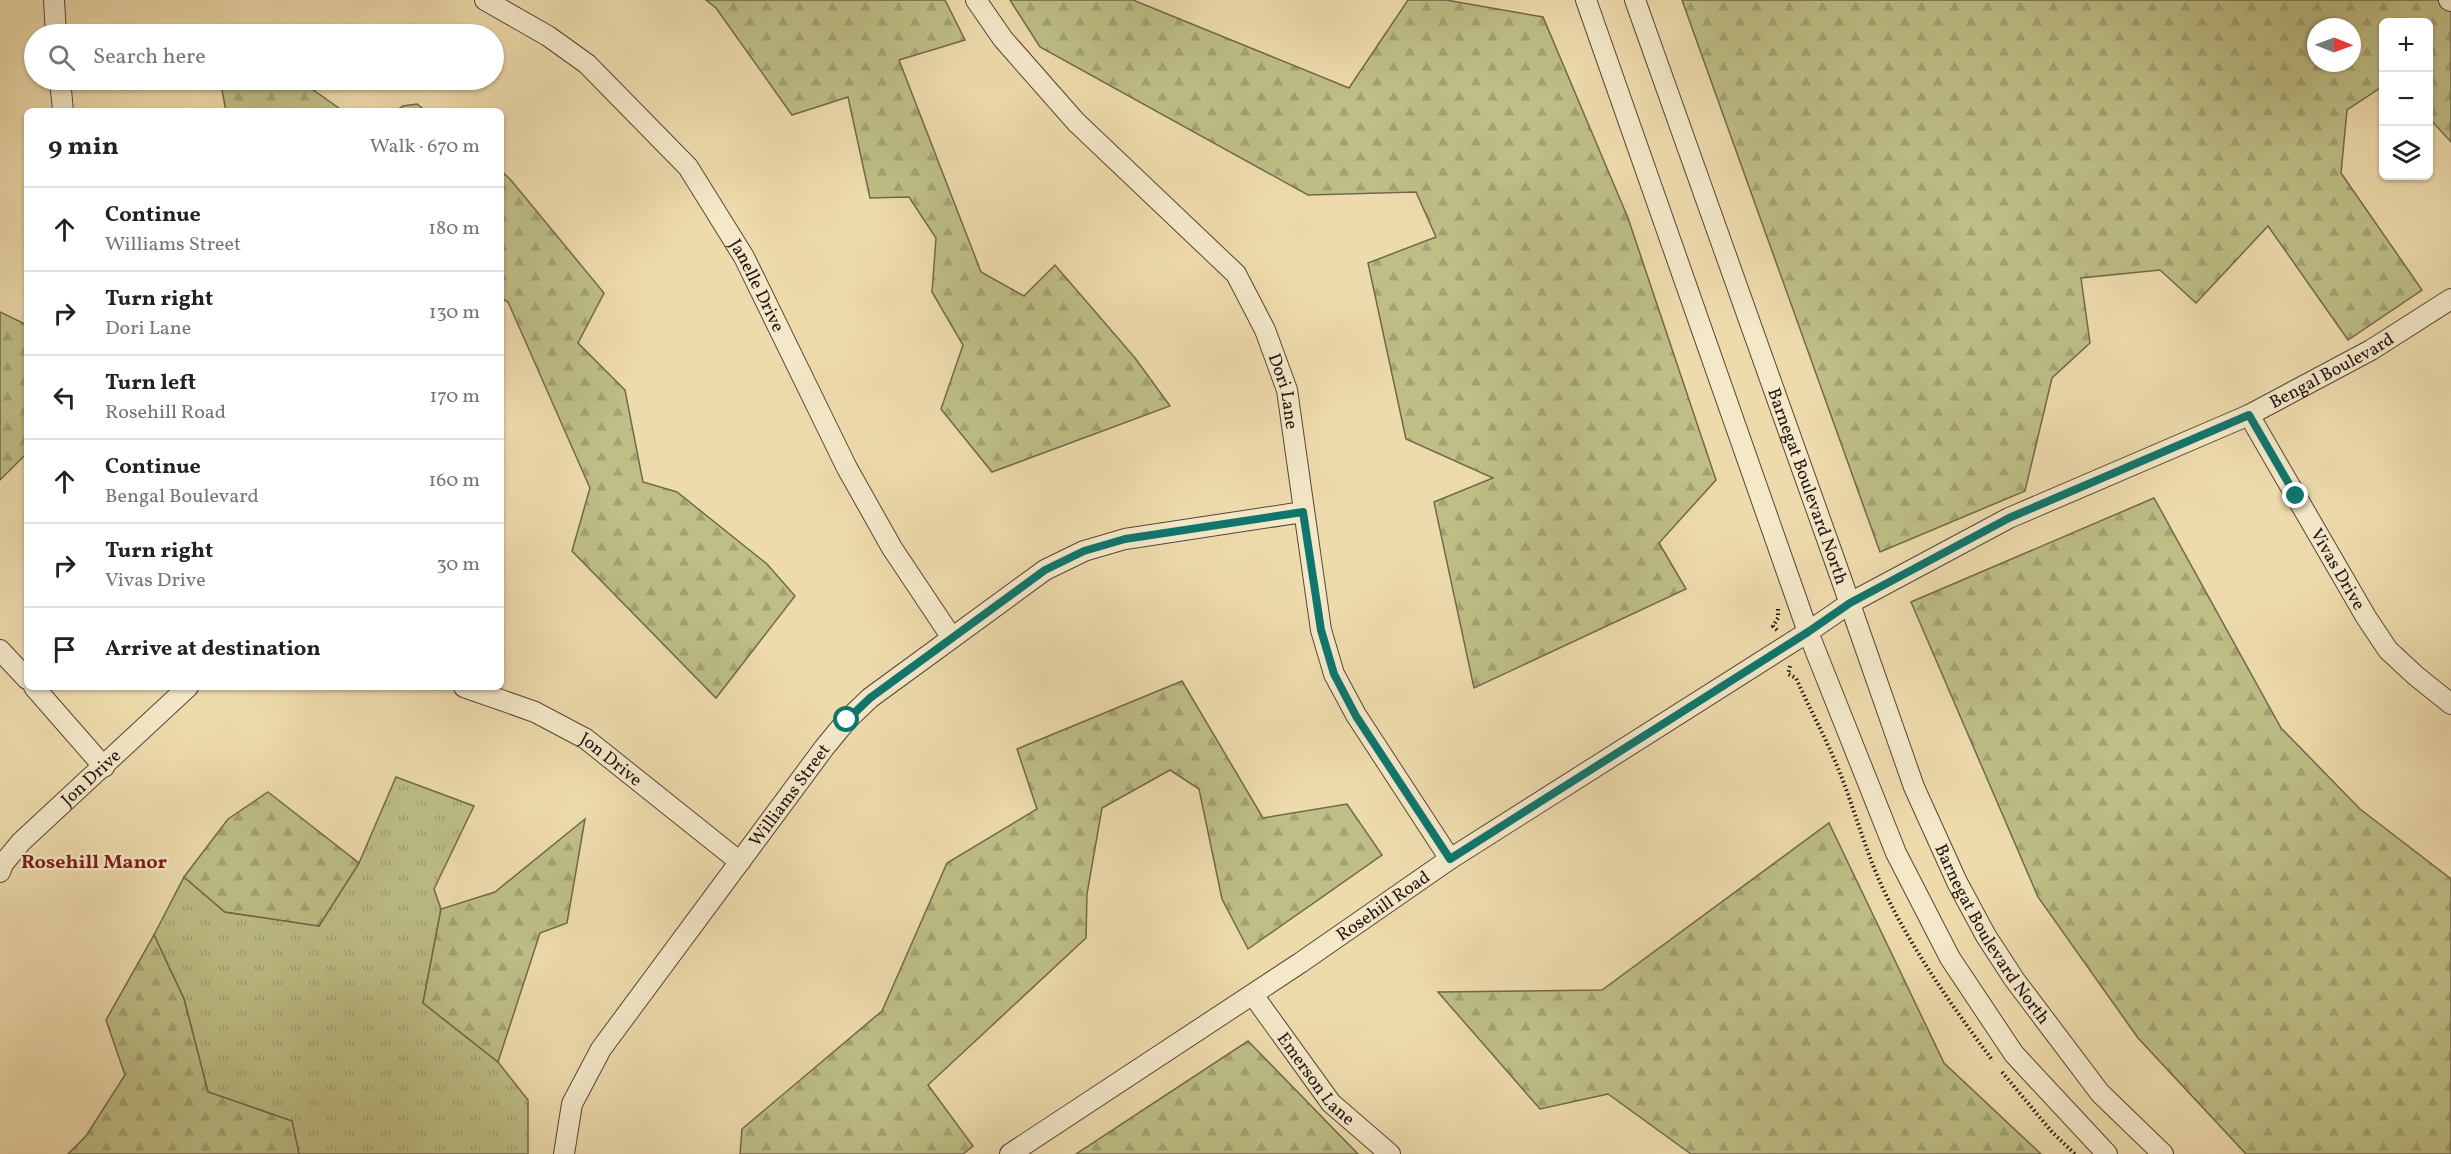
<!DOCTYPE html>
<html lang="en">
<head>
<meta charset="utf-8">
<style>
  body { margin:0; font-family:Vollkorn,serif; background:#f6f6f6; color:#222 }
  .controls { position:absolute; right:18px; top:18px; display:grid; overflow:hidden; border-radius:9px; box-shadow:0 2px 4px #0004 }
  .controls button { width:54px; height:54px; display:grid; place-items:center; padding:0; border:0; border-bottom:2px solid #e0e0e0; background:#fff; color:#222; font:30px sans-serif }
  .compass { position:absolute; left:2307px; top:18px; width:54px; height:54px; border-radius:50%; background:#fff; box-shadow:0 2px 4px #0004; rotate:91deg }
  .stop { position:absolute; width:18px; height:18px; margin:-14px; border:4px solid #0f766e; border-radius:50%; background:#fff }
  .stop.end { background:#0f766e; border-color:#fff; box-shadow:0 2px 6px #0008 }
  .list { margin:0; padding:0; list-style:none }
  h2 { display:flex; justify-content:space-between; align-items:center; height:78px; margin:0; padding:0 24px; font-size:26px }
  h2 small { font-size:20px; font-weight:400; color:#767676 }
  .list li { display:grid; grid-template-columns:39px 1fr auto; gap:18px; align-items:center; box-sizing:border-box; height:84px; padding:0 24px; border-top:2px solid #e0e0e0 }
  .list b { display:block; font-size:22px; white-space:nowrap }
  .list p { margin:0; font-size:20px; white-space:nowrap; color:#767676 }
  .list em { font-size:20px; font-style:normal; color:#767676 }
  .icon { flex:none; width:33px; height:33px; fill:none; stroke:currentColor; stroke-width:2; stroke-linecap:round; stroke-linejoin:round }
  .map { position:relative; flex:none; width:2451px; height:1154px; overflow:hidden }
  .search { position:absolute; background:#fff; box-shadow:0 2px 4px #0004; left:24px; top:24px; width:480px; height:66px; display:flex; align-items:center; gap:15px; box-sizing:border-box; padding:0 21px; border-radius:33px; color:#767676; font-size:22px }
  .panel { position:absolute; background:#fff; box-shadow:0 2px 4px #0004; left:24px; top:108px; width:480px; height:582px; border-radius:9px }
  .map>svg:first-child { display:block }
</style>
</head>
<body>
<div class="map">
<svg width="2451" height="1154" viewBox="0 0 2451 1154">
  <defs>
    <pattern id="grass-tufts" width="24" height="20" patternUnits="userSpaceOnUse" patternTransform="scale(1.5)"><rect width="24" height="20" fill="#bebe86"/><path d="M3 7l-1-3M5 7V3M7 7l1-3M15 17l-1-3M17 17v-4M19 17l1-3" fill="none" stroke="#a3a272"/></pattern>
    <pattern id="forest-firs" width="22" height="20" patternUnits="userSpaceOnUse" patternTransform="scale(1.5)"><rect width="22" height="20" fill="#bebe86"/><path d="M5 1l3.5 6h-7zM16 11l3.5 6h-7z" fill="#a3a272"/></pattern>
  </defs>
  <rect width="100%" height="100%" fill="#eedbac"/>
  <filter id="stains"><feTurbulence type="fractalNoise" baseFrequency=".00333" numOctaves="4"/><feColorMatrix values="0 0 0 0 .2 0 0 0 0 .09 0 0 0 0 .02 0 0 0 .5 -.17"/></filter>
  <radialGradient id="worn" r=".72"><stop offset=".6" stop-color="#630" stop-opacity="0"/><stop offset="1" stop-color="#630" stop-opacity=".3"/></radialGradient>
  <path fill="url(#grass-tufts)" stroke="#70694a" stroke-width="1.5" d="M396,777L474,806L434,889L441,909L423,1003L498,1062L528,1100V1154H299L292,1121L208,1092L184,999L154,935L184,877L225,912L319,926L359,863Z"/>
  <g fill="url(#forest-firs)" stroke="#70694a" stroke-width="1.5" fill-rule="evenodd">
    <path d="M706,0H945L965,40L899,60L981,272L1024,296L1055,265L1135,358L1170,406L992,472L941,409L963,345L932,292L936,238L909,197L870,198L848,97L792,115L716,8Z"/>
    <path d="M1010,0H1133L1349,88L1408,0H1446L1543,17L1628,218L1716,480L1659,543L1686,589L1474,688L1434,502L1493,478L1406,439L1368,263L1436,237L1416,192L1308,195L1040,47Z"/>
    <path d="M1682,0H2451V142L2429,118L2428,22H2384L2383,86L2347,110L2341,173L2422,290L2348,340L2268,226L2196,303L2160,270L2081,278L2090,343L2052,378L2025,491L1880,552ZM2316,27H2352V63H2316Z"/>
    <path d="M220,80H299L343,111H226Z"/>
    <path d="M417,104L426,111H395L403,106Z"/>
    <path d="M501,171L510,179L604,293L578,343L625,390L643,482L677,492L767,564L795,596L716,698L572,551L590,488L508,302L501,298Z"/>
    <path d="M0,312L27,325V453L0,480Z"/>
    <path d="M2154,498L2281,728L2360,809L2451,879V1154H2246L2138,1038L2038,897L1911,602Z"/>
    <path d="M1182,681L1263,818L1347,804L1382,855L1248,949L1222,899L1199,789L1170,770L1102,808L1087,894L1086,938L928,1085L973,1146L963,1154H740L742,1129L882,1011L947,863L1037,809L1017,749Z"/>
    <path d="M268,792L359,863L319,926L225,912L184,877L228,819Z"/>
    <path d="M585,819L567,923L540,933L498,1062L423,1003L441,909L495,892Z"/>
    <path d="M1829,823L1944,1063L2041,1154H1691L1608,1094L1540,1109L1438,992L1602,990Z"/>
    <path d="M154,935L184,999L208,1092L292,1121L299,1154H68L86,1136L125,1075L106,1020Z"/>
    <path d="M1248,1041L1358,1154H1076Z"/>
  </g>
  <g fill="none" stroke-linecap="round" stroke-linejoin="round">
    <g stroke="#554636" stroke-width="22">
      <g id="minor">
        <path d="M54,0L56,34"/>
        <path id="s1" d="M485,0L548,36L587,64L688,167L744,257L847,468L892,548L952,638"/>
        <path id="s2" d="M976,0L1003,39L1076,122L1236,274L1265,330L1287,390L1321,630L1334,674L1356,715L1450,859"/>
        <path d="M1586,0L1808,632L1896,853L1950,958L2014,1054L2107,1154"/>
        <path id="s3" d="M1635,0L1837,567L1914,787L1957,882L1986,936L2014,979L2100,1093L2163,1154"/>
        <path d="M2449,0L2451,1"/>
        <path d="M60,80L63,111"/>
        <path id="s4" d="M2249,415L2366,617L2388,650L2416,676L2451,704"/>
        <path d="M0,650L27,679"/>
        <path d="M34,687L104,767"/>
        <path id="s5" d="M464,687L535,712L586,739L740,862"/>
        <path id="s6" d="M0,872L3,864L21,842L188,687"/>
        <path id="s7" d="M1253,995L1331,1103L1390,1154"/>
        <path id="s8" d="M564,1154L572,1104L601,1049L824,748L847,720L870,698L1045,570L1084,551L1125,539L1303,512"/>
        <path id="s9" d="M1010,1154L1300,963L1450,859L1808,632L1850,603L2009,518L2249,415L2371,350L2451,299"/>
      </g>
    </g>
    <g stroke="#22140f" stroke-width="4" stroke-dasharray="1.5 3" stroke-linecap="butt">
      <path d="M1777,630L1773,626L1778,618V607"/>
      <path d="M1790,666L1788,674L1796,678C1810,710 1827,740 1840,773C1856,814 1867,857 1887,897C1916,955 1954,1009 1993,1061"/>
      <path d="M2002,1072L2052,1132L2075,1154"/>
    </g>
    <use href="#minor" stroke="#f4e8c9" stroke-width="20"/>
  </g>
  <g fill="none" stroke-linecap="round" stroke-linejoin="round">
    <path stroke="#0f766e" stroke-width="8" d="M847,720L870,698L1045,570L1084,551L1125,539L1303,512L1321,630L1334,674L1356,716L1450,859L1808,632L1850,603L2009,518L2249,415L2296,496"/>
  </g>
  <g text-anchor="middle" stroke-width="5" stroke-linejoin="round" paint-order="stroke">
    <g font-size="18" fill="#22140f" stroke="#f4e8c9">
      <text dy="6" stroke="none"><textPath href="#s1" startOffset="402">Janelle Drive</textPath></text>
      <text dy="6" stroke="none"><textPath href="#s9" startOffset="1540">Bengal Boulevard</textPath></text>
      <text dy="6" stroke="none"><textPath href="#s2" startOffset="506">Dori Lane</textPath></text>
      <text dy="6" stroke="none"><textPath href="#s3" startOffset="516">Barnegat Boulevard North</textPath></text>
      <text dy="6" stroke="none"><textPath href="#s4" startOffset="178">Vivas Drive</textPath></text>
      <text dy="6" stroke="none"><textPath href="#s5" startOffset="165">Jon Drive</textPath></text>
      <text dy="6" stroke="none"><textPath href="#s6" startOffset="132">Jon Drive</textPath></text>
      <text dy="6" stroke="none"><textPath href="#s8" startOffset="429">Williams Street</textPath></text>
      <text dy="6" stroke="none"><textPath href="#s9" startOffset="448">Rosehill Road</textPath></text>
      <text dy="6" stroke="none"><textPath href="#s3" startOffset="1002">Barnegat Boulevard North</textPath></text>
      <text dy="6" stroke="none"><textPath href="#s7" startOffset="105">Emerson Lane</textPath></text>
    </g>
    <g font-size="20" font-weight="bold" fill="#7a1f14" stroke="#f4e8c9">
      <text x="94" y="868">Rosehill Manor</text>
    </g>
  </g>
  <rect width="100%" height="100%" filter="url(#stains)"/>
  <rect width="100%" height="100%" fill="url(#worn)"/>
</svg>
<div class="controls">
<button>+</button>
<button>−</button>
<button><svg class="icon" aria-label="layers" viewBox="0 0 24 24"><path d="M12 4l9 5-9 5-9-5zM3 14l9 5 9-5"/></svg></button>
</div>
<svg class="compass" viewBox="-18 -18 36 36"><path d="M0-13l5 13h-10z" fill="#e53935"/><path d="M0 13l5-13h-10z" fill="#767676"/></svg>
<div class="stop" style="left:847px;top:720px"></div>
<div class="stop end" style="left:2296px;top:496px"></div>
<div class="search"><svg class="icon" aria-label="search" viewBox="0 0 24 24"><circle cx="10" cy="10" r="6"/><path d="M15 15l6 6"/></svg>Search here</div>
<section class="panel">
<h2>9 min<small>Walk · 670 m</small></h2>
<ul class="list">
<li><svg class="icon" aria-label="ahead" viewBox="0 0 24 24"><path d="M12 20V5M6 11l6-6 6 6"/></svg><div><b>Continue</b><p>Williams Street</p></div><em>180 m</em></li>
<li><svg class="icon" aria-label="right" viewBox="0 0 24 24"><path d="M7 20v-9h11M14 6l5 5-5 5"/></svg><div><b>Turn right</b><p>Dori Lane</p></div><em>130 m</em></li>
<li><svg class="icon" aria-label="left" viewBox="0 0 24 24"><path d="M17 20v-9H6M10 6l-5 5 5 5"/></svg><div><b>Turn left</b><p>Rosehill Road</p></div><em>170 m</em></li>
<li><svg class="icon" aria-label="ahead" viewBox="0 0 24 24"><path d="M12 20V5M6 11l6-6 6 6"/></svg><div><b>Continue</b><p>Bengal Boulevard</p></div><em>160 m</em></li>
<li><svg class="icon" aria-label="right" viewBox="0 0 24 24"><path d="M7 20v-9h11M14 6l5 5-5 5"/></svg><div><b>Turn right</b><p>Vivas Drive</p></div><em>30 m</em></li>
<li><svg class="icon" aria-label="arrive" viewBox="0 0 24 24"><path d="M6 21V4h12l-3 4 3 4H6"/></svg><div><b>Arrive at destination</b></div></li>
</ul>
</section>
</div>
</body>
</html>
